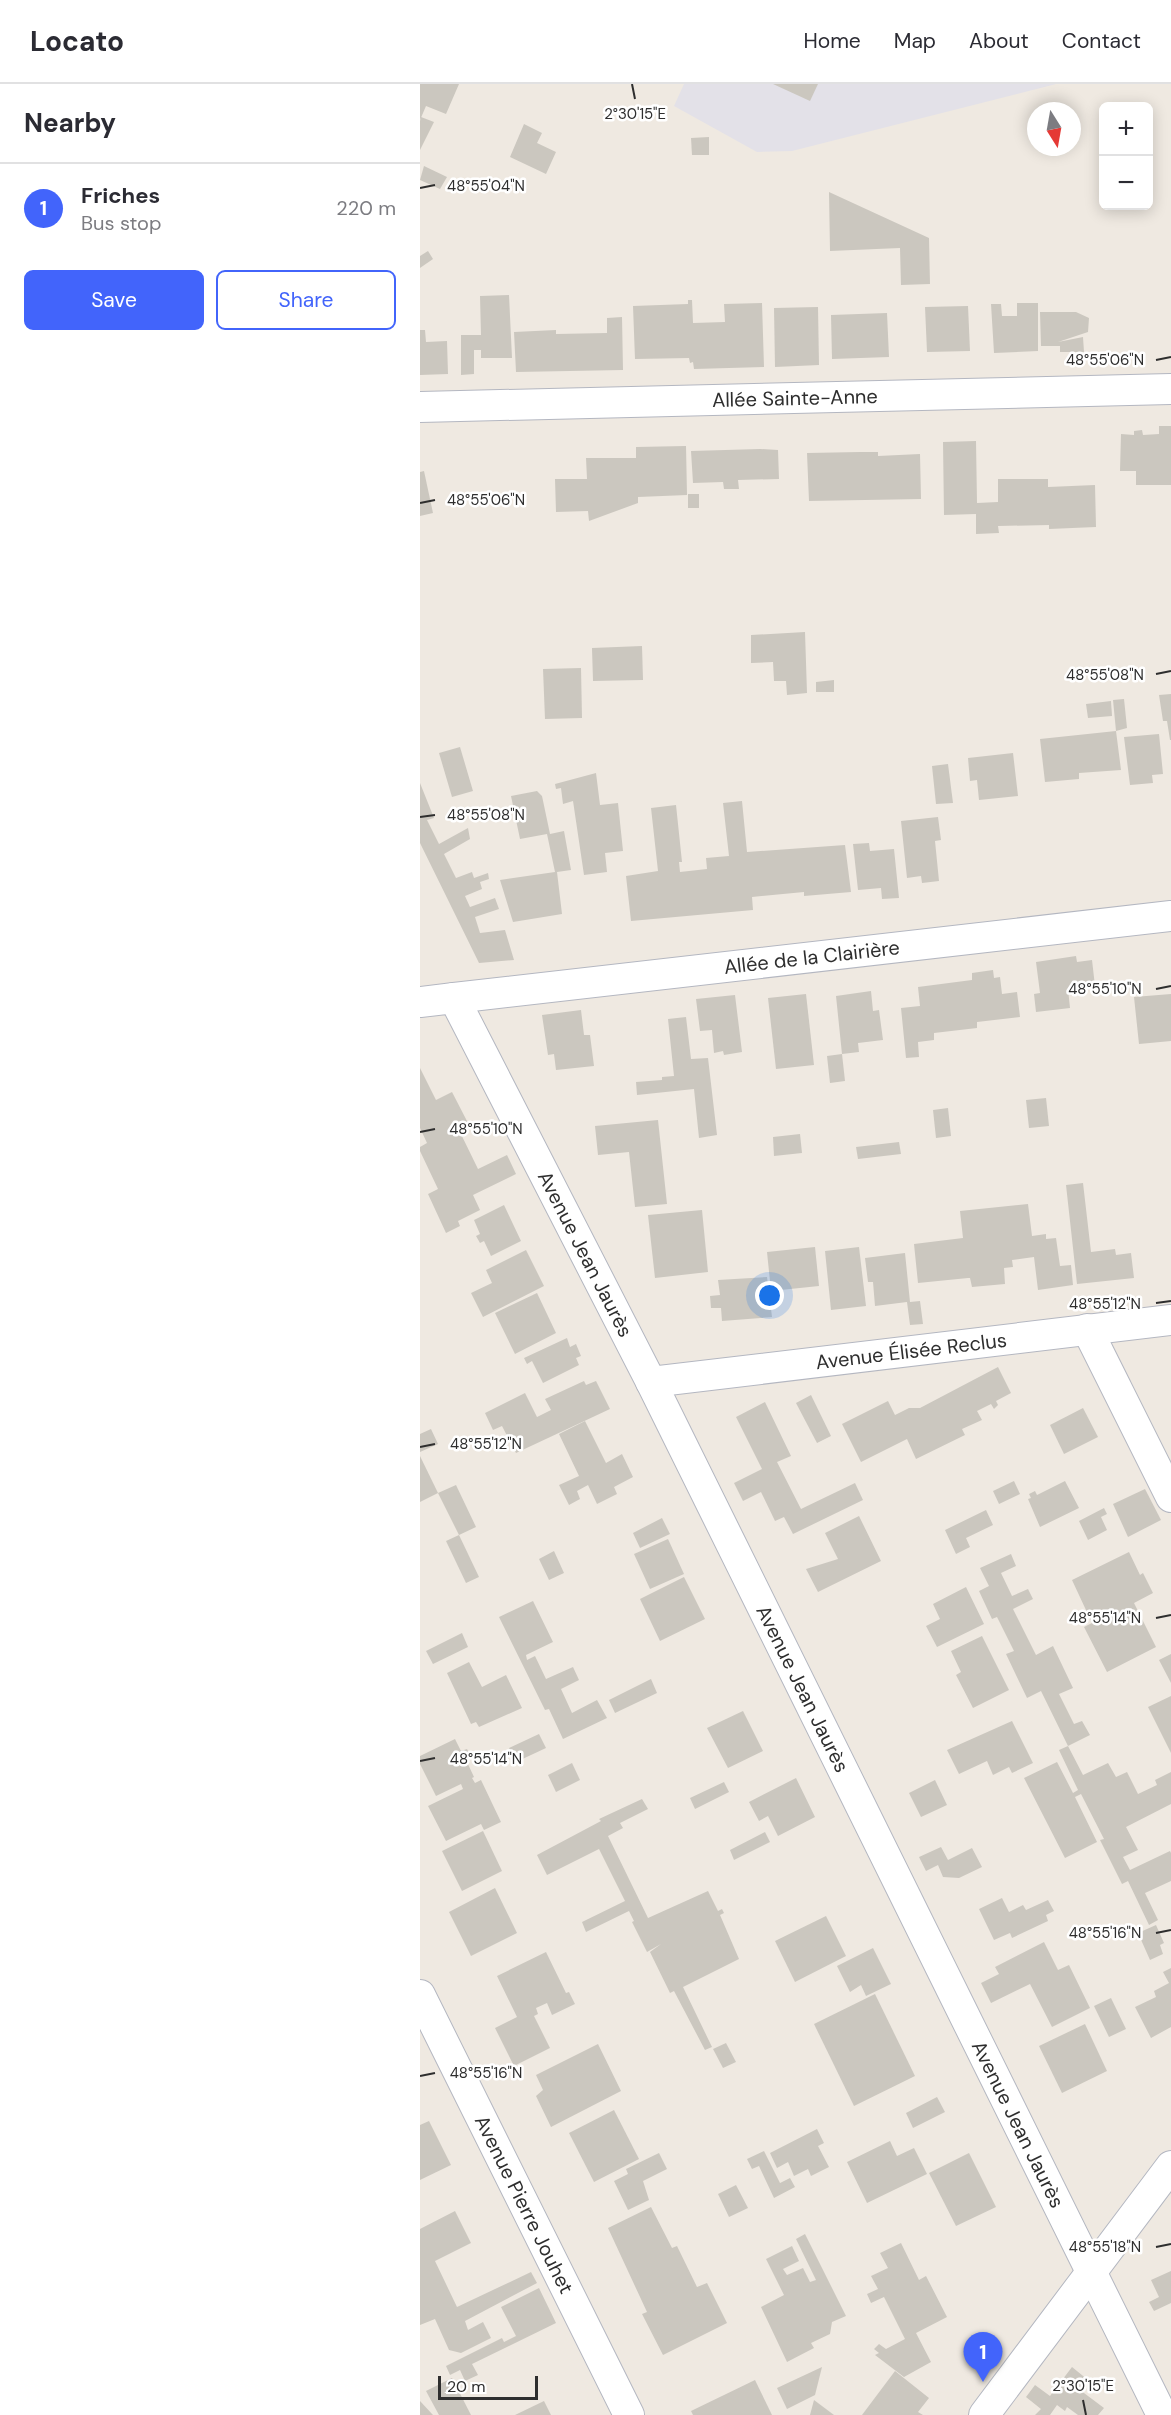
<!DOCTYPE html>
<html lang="en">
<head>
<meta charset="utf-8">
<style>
  body { margin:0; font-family:"DM Sans",sans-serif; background:#f2f2f3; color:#2b2b33 }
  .controls { position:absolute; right:18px; top:18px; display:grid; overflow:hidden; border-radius:9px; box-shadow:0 3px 15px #0003 }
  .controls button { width:54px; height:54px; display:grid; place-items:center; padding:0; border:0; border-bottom:2px solid #e1e1e2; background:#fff; color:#2b2b33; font:30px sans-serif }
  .compass { position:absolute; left:607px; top:18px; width:54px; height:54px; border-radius:50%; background:#fff; box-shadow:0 3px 15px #0003; rotate:169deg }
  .scale { position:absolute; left:18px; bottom:15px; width:100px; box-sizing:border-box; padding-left:6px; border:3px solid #2e2e2e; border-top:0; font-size:16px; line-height:21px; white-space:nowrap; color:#2e2e2e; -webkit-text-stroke:4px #fff; paint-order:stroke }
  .you { position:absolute; left:350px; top:1212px; width:21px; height:21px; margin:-15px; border:4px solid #fff; border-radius:50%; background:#1a73e8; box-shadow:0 0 0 9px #1a73e833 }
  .badge { display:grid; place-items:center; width:39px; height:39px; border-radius:50%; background:#4264fb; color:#fff; font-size:20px; font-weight:700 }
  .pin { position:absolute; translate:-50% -50px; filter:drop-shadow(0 2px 3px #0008) }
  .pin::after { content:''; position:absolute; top:32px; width:21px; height:18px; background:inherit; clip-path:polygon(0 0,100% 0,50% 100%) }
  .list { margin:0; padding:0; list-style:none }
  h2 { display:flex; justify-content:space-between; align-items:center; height:78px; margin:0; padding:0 24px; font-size:26px }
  h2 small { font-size:20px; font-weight:400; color:#7c7c81 }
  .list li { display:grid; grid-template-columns:39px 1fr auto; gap:18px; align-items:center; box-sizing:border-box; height:90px; padding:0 24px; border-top:2px solid #e1e1e2 }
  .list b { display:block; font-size:22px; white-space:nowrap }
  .list p { margin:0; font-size:20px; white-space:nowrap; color:#7c7c81 }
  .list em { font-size:20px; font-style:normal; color:#7c7c81 }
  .actions { display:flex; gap:12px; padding:18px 24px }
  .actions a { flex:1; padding:14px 0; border:2px solid #4264fb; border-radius:9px; text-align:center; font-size:21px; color:#4264fb }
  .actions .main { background:#4264fb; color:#fff }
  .map { position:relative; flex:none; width:751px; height:2331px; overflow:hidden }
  header { display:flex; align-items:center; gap:36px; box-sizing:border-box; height:84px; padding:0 30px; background:#fff; border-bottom:2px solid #e1e1e2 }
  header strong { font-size:28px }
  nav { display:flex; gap:33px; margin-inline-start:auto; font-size:21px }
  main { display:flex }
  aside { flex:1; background:#fff }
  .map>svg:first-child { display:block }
</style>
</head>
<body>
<header>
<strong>Locato</strong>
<nav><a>Home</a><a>Map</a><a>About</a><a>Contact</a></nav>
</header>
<main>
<aside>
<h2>Nearby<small></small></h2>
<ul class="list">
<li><span class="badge">1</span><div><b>Friches</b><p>Bus stop</p></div><em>220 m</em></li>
</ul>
<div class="actions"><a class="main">Save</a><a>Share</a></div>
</aside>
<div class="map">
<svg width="751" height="2331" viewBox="0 0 751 2331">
  <rect width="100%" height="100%" fill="#efe9e1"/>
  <path fill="#e3e1e8" d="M264,0H636L372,67L337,68L254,22Z"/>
  <g fill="#cbc7bf">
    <path d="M0,0H39L26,30L6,22L0,36Z"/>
    <path d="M353,0H398L390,17Z"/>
    <path d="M1,33L14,38L0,66V37Z"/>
    <path d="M104,40L122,49L117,59L136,68L126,90L90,73Z"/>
    <path d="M289,53V71H272L271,54Z"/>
    <path d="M4,82L27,93L20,105L0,96Z"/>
    <path d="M409,108L509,154L510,200L481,201L480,164L410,167Z"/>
    <path d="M8,167L13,175L0,184V172Z"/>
    <path d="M89,211L92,274H61V266H54V290L41,291V251H61L60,212Z"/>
    <path d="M268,216H272L273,239L305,238L304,220L342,219L344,283L274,285L273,278L270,279L269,274L215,275L213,222L268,220Z"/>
    <path d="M597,219H618V267L574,269L571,220H581L582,232H597Z"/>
    <path d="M548,222L550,267L507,268L505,223Z"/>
    <path d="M398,223L399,281L355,283L354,224Z"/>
    <path d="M620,228H656L669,234L668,248L638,258L663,253L664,268H640V262H621Z"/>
    <path d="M467,229L469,273L412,275L411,231Z"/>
    <path d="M202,233L203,286L96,288L94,248L136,246V250L187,249V234Z"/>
    <path d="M0,246H5L6,258L27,257L28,290L0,291Z"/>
    <path d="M739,342H751V401H716V387H700L701,350L714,351V347L722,346L723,351L739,350Z"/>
    <path d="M556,357L557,419L578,418V395H628V403L675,401L676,443L629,445V441L578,442L579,449L556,450V430L524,431L523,358Z"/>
    <path d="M266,362L267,411L218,413V419L169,437L168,427L136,428L135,395H167L166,374H216V363Z"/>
    <path d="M340,365L358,366L359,395L318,396L319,405H304L303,398L273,399L271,367Z"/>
    <path d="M440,368H458V372L500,370L501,415L389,417L387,369Z"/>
    <path d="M4,387L13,429L0,432V388Z"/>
    <rect x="268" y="410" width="11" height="14"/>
    <path d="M385,548L387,609L367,611L366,597H354L353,578L331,579V551Z"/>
    <path d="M222,562L223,596L173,597L172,564Z"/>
    <path d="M161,584L162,634L125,635L123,585Z"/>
    <path d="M414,596V608H396V598Z"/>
    <path d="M751,610V656H750L747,637H743L739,611Z"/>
    <path d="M704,615L707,644L696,647L693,616Z"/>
    <path d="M691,617L692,632L668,634L666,620Z"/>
    <path d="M696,647L701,686L659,689V695L625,698L620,655Z"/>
    <path d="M739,650L743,690L732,691L733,699L710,701L704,653Z"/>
    <path d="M40,663L53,707L32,713L19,669Z"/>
    <path d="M593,669L598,712L559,716L557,696L550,697L548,674Z"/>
    <path d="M528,680L533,719L516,720L512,682Z"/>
    <path d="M176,689L180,721L198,719L203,767L185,769L187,788L164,791L153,717L143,720L141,704L136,705L135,700Z"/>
    <path d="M0,699L14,734L7,736L19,760L48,744L50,755L24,770L36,794L52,788L54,794L68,789L69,795L60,798L62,805L45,812L50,823L75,814L79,825L55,833L60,849L85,846L94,876L59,879L0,759Z"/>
    <path d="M117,707L122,712L130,750L144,747L151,786L137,788L142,830L93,838L80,796L135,788L127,750L100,755L91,712Z"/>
    <path d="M322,717L327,768L425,761L431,808L384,812V808L332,813L333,826L211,837L206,792L238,787L231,724L256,721L262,778H259L260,788L287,785L286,774L309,772L303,719Z"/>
    <path d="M518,733L521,756L515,757L519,797L502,799L501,792L487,794L481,737Z"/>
    <path d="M449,759L450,767L474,765L479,814L462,815L461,804L438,806L433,760Z"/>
    <path d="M656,872L657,878L672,876L675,902L648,905L650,924L616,928L614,910L620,909L616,878Z"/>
    <path d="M573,886L574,894L580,893L582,910L597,908L600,933L557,938V944L514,949V956L498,958L499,973L486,974L481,924L500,922L498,903L552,896V889Z"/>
    <path d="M451,907L453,927L459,926L463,956L438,959L439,968L422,970L416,912Z"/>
    <path d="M386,910L394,981L356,985L348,914Z"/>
    <path d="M751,910V957L719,960L714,913Z"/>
    <path d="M315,911L322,968L304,971L303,967L294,969L292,946L280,947L276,915Z"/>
    <path d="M161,926L164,951H170L174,982L136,986L134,970L128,971L122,931Z"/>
    <path d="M266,933L271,975L288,974L297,1051L279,1054L274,1005L217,1011L216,998L242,996V993L254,992L248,935Z"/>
    <path d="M422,970L425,997L410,999L407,972Z"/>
    <path d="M0,984L16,1016L32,1008L48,1039L38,1044L58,1085L87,1071L96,1090L53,1111L60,1126L38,1137L40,1142L26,1149L8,1110L18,1105L0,1067V1063L7,1059L0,1044Z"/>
    <path d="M626,1014L629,1042L609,1044L606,1016Z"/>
    <path d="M528,1024L531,1052L516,1054L513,1026Z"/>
    <path d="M238,1036L247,1120L215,1123L209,1068L178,1071L175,1042Z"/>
    <path d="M380,1050L382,1069L354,1072L353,1053Z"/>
    <path d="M479,1058L481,1070L438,1075L436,1063Z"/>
    <path d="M663,1099L671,1168L695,1165L696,1171L711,1169L714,1194L657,1200L646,1101Z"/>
    <path d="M608,1120L612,1152L626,1150V1155L636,1154L640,1182L651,1181L653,1201L618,1206L614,1173L592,1176L593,1183L584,1184L585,1200L552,1203L550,1194H548L498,1199L494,1160L543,1154L540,1127Z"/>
    <path d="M84,1121L101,1157L71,1172L64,1157L60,1159L56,1152L60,1150L54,1136Z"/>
    <path d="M282,1126L288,1188L235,1194L228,1131Z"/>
    <path d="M395,1163L399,1202L351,1207L347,1168Z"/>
    <path d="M439,1163L446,1222L411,1226L405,1167Z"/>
    <path d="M106,1166L124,1202L63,1233L51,1209L72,1199L66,1186Z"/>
    <path d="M485,1169L490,1218L500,1217L503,1240L490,1241L487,1218L455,1222L453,1198H448L445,1174Z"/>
    <path d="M347,1193L352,1233L302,1237L301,1224H291L290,1212L300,1211L298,1196Z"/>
    <path d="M117,1209L136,1249L95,1270L75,1229Z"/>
    <path d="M147,1254L150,1263L156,1260L161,1272L156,1274L159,1281L123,1299L112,1277L107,1280L104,1274Z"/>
    <path d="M578,1283L591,1309L576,1317L578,1321L574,1325L571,1320L557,1327L562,1336L542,1345L545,1351L496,1375L487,1355L441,1378L422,1340L468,1317L475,1331L489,1324H500Z"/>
    <path d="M164,1297L166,1301L176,1297L190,1325L96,1369L82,1342L73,1346L65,1329L105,1309L117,1333L131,1326L125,1315Z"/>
    <path d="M391,1311L411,1352L397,1359L376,1319Z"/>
    <path d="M345,1318L371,1372L357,1378L381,1425L435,1399L443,1416L373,1450L364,1433L355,1437L341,1408L323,1417L314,1399L342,1385L316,1333Z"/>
    <path d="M663,1324L678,1353L644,1370L630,1341Z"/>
    <path d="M165,1337L186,1379L202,1370L213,1393L194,1403L197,1410L177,1420L168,1401L157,1407L160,1415L149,1421L139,1401L159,1392L139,1350Z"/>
    <path d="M11,1345L18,1360L0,1368V1350Z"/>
    <path d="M0,1372L18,1409L0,1418Z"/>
    <path d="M594,1397L600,1410L579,1420L573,1407Z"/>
    <path d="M645,1397L659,1424L620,1443L608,1415L611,1414L609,1410L615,1407L617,1411Z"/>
    <path d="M36,1401L56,1443L39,1451L18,1409Z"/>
    <path d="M725,1405L741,1436L708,1453L693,1420Z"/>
    <path d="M684,1424L687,1430L681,1433L687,1446L668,1456L659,1437Z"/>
    <path d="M566,1426L573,1441L546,1454L550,1463L536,1470L525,1446Z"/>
    <path d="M439,1432L461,1477L398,1508L386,1485L418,1475L405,1449Z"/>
    <path d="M242,1434L250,1450L220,1464L213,1449Z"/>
    <path d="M39,1451L59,1493L46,1499L26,1457Z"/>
    <path d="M248,1455L264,1490L230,1505L214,1470Z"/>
    <path d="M134,1467L144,1489L129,1496L119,1475Z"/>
    <path d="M709,1468L720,1491L723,1489L733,1509L714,1519L736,1563L687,1588L664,1543L672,1539L652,1496Z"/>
    <path d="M591,1470L596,1482L581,1489L592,1512L608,1505L613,1515L593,1525L616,1571L633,1562L653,1604L639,1610L654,1640L662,1637L670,1651L648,1662L621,1607L607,1614L586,1570L594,1567L577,1533L572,1535L559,1507L569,1502L560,1484Z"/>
    <path d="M264,1493L285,1535L240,1557L220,1515Z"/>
    <path d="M546,1503L564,1540L517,1563L506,1542L520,1535L513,1520Z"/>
    <path d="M113,1517L133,1558L106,1571L107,1576L115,1572L126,1595L153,1583L159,1596L141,1605L152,1629L177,1616L187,1634L143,1655L129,1625L125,1626L79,1533Z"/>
    <path d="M42,1549L48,1563L13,1580L6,1567Z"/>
    <path d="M562,1552L589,1606L553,1624L536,1591L541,1588L531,1567Z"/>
    <path d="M751,1570V1599L739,1576Z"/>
    <path d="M49,1578L62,1603L86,1591L102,1624L59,1643L56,1638L51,1640L27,1589Z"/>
    <path d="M231,1595L237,1609L195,1629L189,1616Z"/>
    <path d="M751,1612V1669L728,1623Z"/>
    <path d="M323,1627L343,1667L308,1684L287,1644Z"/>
    <path d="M592,1637L613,1679L592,1689L589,1683L573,1691L567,1677L539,1690L527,1666Z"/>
    <path d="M119,1650L126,1664L96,1678L89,1664Z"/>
    <path d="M35,1655L41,1667L47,1665L49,1669L46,1676L54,1693L52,1694L55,1699L61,1696L81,1738L64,1746L61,1740L26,1757L8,1722L43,1705L41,1700L16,1712L0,1680V1672Z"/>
    <path d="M648,1662L663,1691L688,1679L696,1693L707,1688L718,1710L737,1701L735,1696L751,1688V1720L706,1743L718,1766L703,1773L710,1786L750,1767L751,1769V1797L725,1809L738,1836L729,1841L708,1797L702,1800L680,1756L684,1755L661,1710L655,1713L677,1758L645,1774L604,1694L637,1678L653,1709L658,1706L639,1666Z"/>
    <path d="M152,1679L160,1696L136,1708L128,1691Z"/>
    <path d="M376,1694L395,1733L358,1752L348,1732L339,1737L329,1718Z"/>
    <path d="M515,1696L527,1721L501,1733L489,1709Z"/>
    <path d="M304,1698L309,1708L275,1725L270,1714Z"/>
    <path d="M222,1715L228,1725L200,1739L203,1744L188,1752L228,1834L288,1807L298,1827L302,1825L304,1829L300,1831L319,1875L263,1903L292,1963L285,1966L254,1907L250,1909L230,1868L241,1860L227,1868L212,1838L214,1837L209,1827L166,1848L162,1838L205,1817L179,1765L127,1791L117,1771L181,1737L179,1735Z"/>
    <path d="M63,1747L82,1787L42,1807L22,1767Z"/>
    <path d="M345,1748L350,1758L314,1776L310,1766Z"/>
    <path d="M521,1763L528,1776L552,1764L562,1783L539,1794L523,1793L518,1781L506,1787L499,1773Z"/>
    <path d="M75,1804L97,1849L51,1872L29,1828Z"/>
    <path d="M582,1814L589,1828L603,1821L606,1826L628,1816L634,1827L626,1831L628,1837L592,1854L590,1849L574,1856L559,1825Z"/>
    <path d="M406,1832L426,1872L375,1898L355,1857Z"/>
    <path d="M736,1841L744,1859L740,1861L743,1870L730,1876L718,1849Z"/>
    <path d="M624,1858L638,1886L649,1881L670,1924L632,1943L610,1900L571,1919L561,1899L579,1890L575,1883Z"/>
    <path d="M453,1864L471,1900L446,1912L441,1901L430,1908L417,1882Z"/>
    <path d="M126,1868L146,1909L149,1908L155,1920L132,1931L127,1919L116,1924L118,1930L114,1932L130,1964L94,1982L75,1944L97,1933L77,1892Z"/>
    <path d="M751,1884V1943L731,1954L715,1923L736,1913L734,1907L749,1899L743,1888Z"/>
    <path d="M455,1910L495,1992L434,2022L394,1940Z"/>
    <path d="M691,1914L706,1945L689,1953L674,1922Z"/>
    <path d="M665,1940L687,1987L642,2009L619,1962Z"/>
    <path d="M306,1959L316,1978L303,1984L293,1965Z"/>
    <path d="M178,1960L201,2007L131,2043L116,2012L123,2006L116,1991Z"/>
    <path d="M517,2013L525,2028L493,2044L486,2029Z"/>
    <path d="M194,2026L219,2075L174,2098L149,2049Z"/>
    <path d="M9,2037L31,2081L0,2096V2041Z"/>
    <path d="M397,2045L404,2059L398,2062L409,2083L391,2092L388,2085L374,2092L368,2078L357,2084L350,2069Z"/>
    <path d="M470,2057L477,2072L494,2064L507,2090L447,2119L427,2078Z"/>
    <path d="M344,2067L360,2099L370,2094L375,2103L354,2114L339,2082L332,2085L327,2075Z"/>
    <path d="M239,2069L247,2085L223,2097L229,2116L208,2126L194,2097L208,2090L206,2085Z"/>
    <path d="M549,2069L576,2123L536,2142L509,2089Z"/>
    <path d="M316,2101L328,2124L309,2133L298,2110Z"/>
    <path d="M231,2123L252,2164L257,2162L277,2203L287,2199L307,2239L243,2271L222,2230L227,2228L188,2144Z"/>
    <path d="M35,2127L51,2159L15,2177L37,2223L111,2188L117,2199L45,2237L48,2246L63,2238L71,2254L41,2269L29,2266L15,2235L0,2241V2145Z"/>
    <path d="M385,2150L426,2232L412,2238L410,2250L391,2259L394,2264L367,2278L341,2223L364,2211L346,2175L372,2162L379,2177L363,2185L367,2191L383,2184L390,2198L396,2196L376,2155Z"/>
    <path d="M481,2159L499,2196L506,2192L527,2233L496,2249L511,2278L484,2293L455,2271L459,2269L454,2265L459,2260L466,2265L485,2255L464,2213L451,2219L447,2210L458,2205L451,2192L468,2184L460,2169Z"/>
    <path d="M751,2187V2219L734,2227L729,2218L739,2213L731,2196Z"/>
    <path d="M119,2204L136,2239L52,2280L58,2291L45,2297L40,2286L30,2291L26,2282L82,2254L84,2258L96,2252L81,2223Z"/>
    <path d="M402,2283L395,2311L367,2325L357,2304Z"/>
    <path d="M652,2283L668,2296L660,2306L684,2324L678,2331H658L647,2323L645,2327L637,2321L630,2331H615L621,2325L606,2313L615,2301L630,2312Z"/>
    <path d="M475,2287L509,2314L498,2328L503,2331H442Z"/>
    <path d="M32,2294L51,2331H19L6,2307Z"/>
    <path d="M335,2296L352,2331H273L271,2327Z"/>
    <path d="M394,2316L414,2331H390Z"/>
    <path d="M0,2317L13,2331H0Z"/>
    <path d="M124,2317L131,2331H95Z"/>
  </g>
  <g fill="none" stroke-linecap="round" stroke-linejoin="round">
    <g stroke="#b4b7c1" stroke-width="32">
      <g id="minor">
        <path id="s1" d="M0,323L751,305"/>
        <path id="s2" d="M34,914L751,832"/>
        <path id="s3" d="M0,918L34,914L231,1298L742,2331"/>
        <path d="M667,1245L751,1413"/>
        <path id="s4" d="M231,1298L751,1236"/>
        <path id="s5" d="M0,1911L209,2331"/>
        <path d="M564,2331L751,2082"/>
      </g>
    </g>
    <use href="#minor" stroke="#fff" stroke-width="30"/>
  </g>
  <path fill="none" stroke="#2e2e2e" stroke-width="2" d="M212,0L215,15M0,104L15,101M736,276L751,273M0,419L15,416M736,590L751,587M0,733L15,731M736,905L751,902M0,1048L15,1045M736,1219L751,1217M0,1363L15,1360M736,1534L751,1531M0,1677L15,1674M736,1849L751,1846M0,1992L15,1989M736,2163L751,2160M663,2316L666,2331"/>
  <g text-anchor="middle" stroke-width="5" stroke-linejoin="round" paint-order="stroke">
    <g font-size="20" fill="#2e2e2e" stroke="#fff">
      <text dy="7" stroke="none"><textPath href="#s1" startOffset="375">Allée Sainte-Anne</textPath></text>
      <text dy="7" stroke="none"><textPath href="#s2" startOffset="360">Allée de la Clairière</textPath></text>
      <text dy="7" stroke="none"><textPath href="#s3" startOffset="322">Avenue Jean Jaurès</textPath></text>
      <text dy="7" stroke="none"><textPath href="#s4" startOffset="262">Avenue Élisée Reclus</textPath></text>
      <text dy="7" stroke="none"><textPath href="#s3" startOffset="808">Avenue Jean Jaurès</textPath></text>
      <text dy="7" stroke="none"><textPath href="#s3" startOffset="1294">Avenue Jean Jaurès</textPath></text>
      <text dy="7" stroke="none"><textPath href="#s5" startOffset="234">Avenue Pierre Jouhet</textPath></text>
    </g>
  </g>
  <g font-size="15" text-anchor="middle" fill="#2e2e2e" stroke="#fff" stroke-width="5" stroke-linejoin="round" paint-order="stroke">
    <text x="215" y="35">2°30'15"E</text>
    <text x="66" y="107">48°55'04"N</text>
    <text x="685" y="281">48°55'06"N</text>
    <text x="66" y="421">48°55'06"N</text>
    <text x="685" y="596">48°55'08"N</text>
    <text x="66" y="736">48°55'08"N</text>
    <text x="685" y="910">48°55'10"N</text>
    <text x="66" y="1050">48°55'10"N</text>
    <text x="685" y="1225">48°55'12"N</text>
    <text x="66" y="1365">48°55'12"N</text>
    <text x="685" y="1539">48°55'14"N</text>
    <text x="66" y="1680">48°55'14"N</text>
    <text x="685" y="1854">48°55'16"N</text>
    <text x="66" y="1994">48°55'16"N</text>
    <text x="685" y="2168">48°55'18"N</text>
    <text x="663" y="2307">2°30'15"E</text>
  </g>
</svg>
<div class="controls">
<button>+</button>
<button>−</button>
</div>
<svg class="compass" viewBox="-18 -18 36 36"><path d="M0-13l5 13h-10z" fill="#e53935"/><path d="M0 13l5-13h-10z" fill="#7c7c81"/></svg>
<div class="scale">20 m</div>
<div class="you"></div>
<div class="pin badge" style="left:563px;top:2298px">1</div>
</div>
</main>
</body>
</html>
